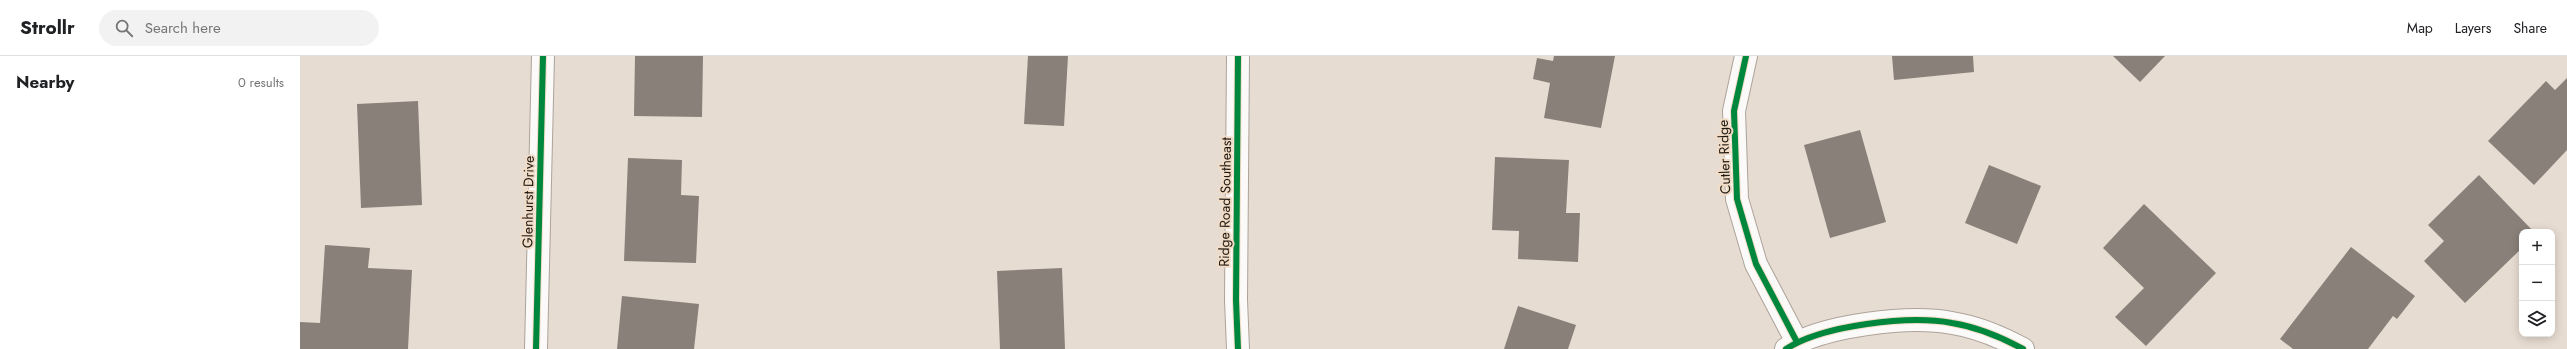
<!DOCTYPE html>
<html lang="en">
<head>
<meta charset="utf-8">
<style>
  body { margin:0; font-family:Jost,sans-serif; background:#f2f2f2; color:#202124 }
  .controls { position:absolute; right:12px; bottom:12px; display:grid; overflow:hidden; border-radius:8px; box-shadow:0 2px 10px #0003 }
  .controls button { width:36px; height:36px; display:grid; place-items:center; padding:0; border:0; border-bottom:1px solid #e0e0e0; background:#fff; color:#202124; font:20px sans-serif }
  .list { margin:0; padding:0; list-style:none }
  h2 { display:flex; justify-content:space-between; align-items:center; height:52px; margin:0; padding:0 16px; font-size:17px }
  h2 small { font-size:13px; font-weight:400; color:#757577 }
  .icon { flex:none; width:22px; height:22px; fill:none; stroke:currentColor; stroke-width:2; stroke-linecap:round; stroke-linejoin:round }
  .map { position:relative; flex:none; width:2267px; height:293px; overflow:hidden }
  header { display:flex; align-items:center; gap:24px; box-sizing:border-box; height:56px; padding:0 20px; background:#fff; border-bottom:1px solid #e0e0e0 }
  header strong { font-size:19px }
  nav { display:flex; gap:22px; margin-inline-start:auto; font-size:14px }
  .search { width:280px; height:36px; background:#f2f2f2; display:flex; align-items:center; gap:10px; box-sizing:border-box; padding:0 14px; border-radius:22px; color:#757577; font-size:15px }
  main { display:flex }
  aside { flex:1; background:#fff }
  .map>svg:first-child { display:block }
</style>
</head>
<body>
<header>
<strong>Strollr</strong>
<div class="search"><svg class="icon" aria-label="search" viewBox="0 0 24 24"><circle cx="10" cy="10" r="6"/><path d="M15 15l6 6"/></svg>Search here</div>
<nav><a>Map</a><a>Layers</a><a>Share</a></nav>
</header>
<main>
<aside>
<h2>Nearby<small>0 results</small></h2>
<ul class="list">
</ul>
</aside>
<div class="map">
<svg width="2267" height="293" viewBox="0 0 2267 293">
  <rect width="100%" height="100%" fill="#e7dcd1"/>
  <g fill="#8a807a">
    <path d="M335,0H403L402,61L334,60Z"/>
    <path d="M728,0H768L764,70L724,68Z"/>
    <path d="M1254,0H1315L1301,72L1244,62L1250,27L1233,23L1237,2L1253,5Z"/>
    <path d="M1592,0H1673L1674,16L1594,24Z"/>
    <path d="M1813,0H1865L1840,26Z"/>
    <path d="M2267,22V94L2234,129L2188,85L2246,25L2255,34Z"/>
    <path d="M118,45L122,149L61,152L57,48Z"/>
    <path d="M1560,74L1586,166L1530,182L1504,89Z"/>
    <path d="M1195,101L1269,104L1266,157H1280L1278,206L1218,203L1219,175L1192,174Z"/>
    <path d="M328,102L382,104L381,139L399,140L396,207L324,205Z"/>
    <path d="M1689,109L1741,130L1717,188L1665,167Z"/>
    <path d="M2179,119L2234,176H2222V192L2165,247L2124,205L2144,185L2128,169Z"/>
    <path d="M1844,148L1916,217L1846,290L1815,261L1844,232L1803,192Z"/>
    <path d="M25,189L70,192L68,212L112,214L108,293H0V266L20,267Z"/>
    <path d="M2051,191L2115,240L2097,263L2093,260L2068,293H1993L1980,283Z"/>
    <path d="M762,212L765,293H700L697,215Z"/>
    <path d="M322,240L399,248L394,293H317Z"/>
    <path d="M1218,250L1276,269L1268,293H1204Z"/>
  </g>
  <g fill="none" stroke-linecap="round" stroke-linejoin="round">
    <g stroke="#aca39b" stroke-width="24">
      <g id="minor">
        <path d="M1446,0L1434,55L1437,143L1456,208L1497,286"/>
        <path d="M236,293L243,0"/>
        <path d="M938,293L936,244L938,0"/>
        <path d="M1486,293C1523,269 1609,259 1652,267C1677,271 1701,281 1723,293"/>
      </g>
    </g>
    <use href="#minor" stroke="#fbfaf8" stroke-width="22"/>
    <g stroke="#f1dcc7" stroke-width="8">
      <g id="cycleway">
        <path d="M1446,0L1434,55L1437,143L1456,208L1497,286"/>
        <path d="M236,293L243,0"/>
        <path d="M938,293L936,244L938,0"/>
        <path d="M1486,293C1523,269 1609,259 1652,267C1677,271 1701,281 1723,293"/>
      </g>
    </g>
    <use href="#cycleway" stroke="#00873e" stroke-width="6"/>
  </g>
  <g text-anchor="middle" stroke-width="4" stroke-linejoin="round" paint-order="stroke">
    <g font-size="14" fill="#1f1810" stroke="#f1dcc7">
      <text transform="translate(1424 101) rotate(-92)" y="5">Cutler Ridge</text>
      <text transform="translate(228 146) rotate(-89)" y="5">Glenhurst Drive</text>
      <text transform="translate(925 146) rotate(-89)" y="5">Ridge Road Southeast</text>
    </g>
  </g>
</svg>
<div class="controls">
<button>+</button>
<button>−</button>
<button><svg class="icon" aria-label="layers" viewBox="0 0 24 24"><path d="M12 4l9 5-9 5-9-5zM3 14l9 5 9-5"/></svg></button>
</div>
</div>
</main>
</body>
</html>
